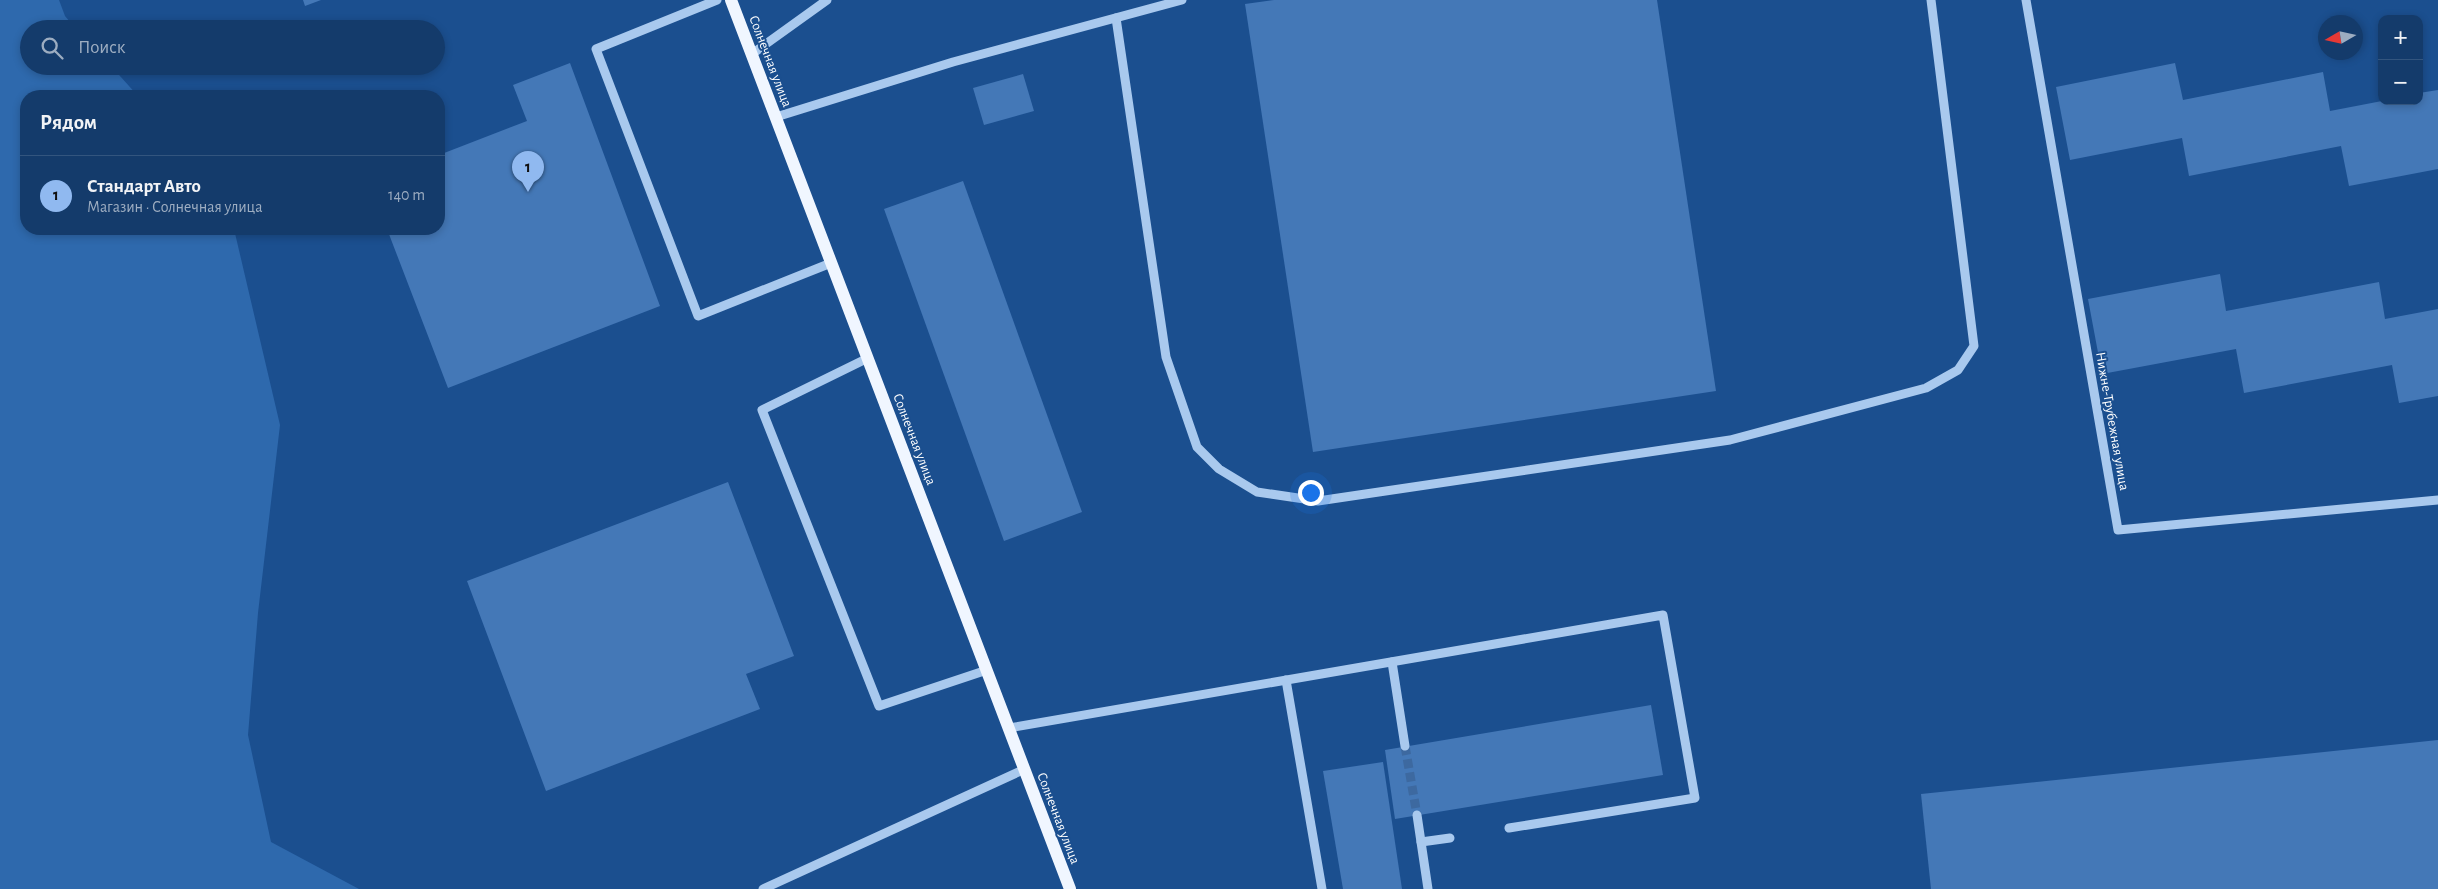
<!DOCTYPE html>
<html lang="ru">
<head>
<meta charset="utf-8">
<style>
  body { margin:0; font-family:"Alegreya Sans",sans-serif; background:#214673; color:#f1f3f6 }
  .controls { position:absolute; right:15px; top:15px; display:grid; overflow:hidden; border-radius:10px; box-shadow:0 2px 8px #0003 }
  .controls button { width:45px; height:45px; display:grid; place-items:center; padding:0; border:0; border-bottom:1px solid #33557e; background:#143b6b; color:#f1f3f6; font:25px sans-serif }
  .compass { position:absolute; left:2318px; top:15px; width:45px; height:45px; border-radius:50%; background:#143b6b; box-shadow:0 2px 8px #0003; rotate:261deg }
  .you { position:absolute; left:1310px; top:492px; width:18px; height:18px; margin:-12px; border:4px solid #fff; border-radius:50%; background:#1a73e8; box-shadow:0 0 0 8px #1a73e833 }
  .badge { display:grid; place-items:center; width:32px; height:32px; border-radius:50%; background:#90b9f0; color:#111; font-size:16px; font-weight:700 }
  .pin { position:absolute; translate:-50% -41px; filter:drop-shadow(0 1px 2px #0008) }
  .pin::after { content:''; position:absolute; top:26px; width:18px; height:15px; background:inherit; clip-path:polygon(0 0,100% 0,50% 100%) }
  .list { margin:0; padding:0; list-style:none }
  h2 { display:flex; justify-content:space-between; align-items:center; height:65px; margin:0; padding:0 20px; font-size:21px }
  h2 small { font-size:16px; font-weight:400; color:#9dadc1 }
  .list li { display:grid; grid-template-columns:32px 1fr auto; gap:15px; align-items:center; box-sizing:border-box; height:80px; padding:0 20px; border-top:1px solid #33557e }
  .list b { display:block; font-size:19px; white-space:nowrap }
  .list p { margin:0; font-size:16px; white-space:nowrap; color:#9dadc1 }
  .list em { font-size:16px; font-style:normal; color:#9dadc1 }
  .icon { flex:none; width:28px; height:28px; fill:none; stroke:currentColor; stroke-width:2; stroke-linecap:round; stroke-linejoin:round }
  .map { position:relative; flex:none; width:2438px; height:889px; overflow:hidden }
  .search { position:absolute; background:#143b6b; box-shadow:0 2px 8px #0003; left:20px; top:20px; width:425px; height:55px; display:flex; align-items:center; gap:12px; box-sizing:border-box; padding:0 18px; border-radius:28px; color:#9dadc1; font-size:19px }
  .panel { position:absolute; background:#143b6b; box-shadow:0 2px 8px #0003; left:20px; top:90px; width:425px; height:145px; border-radius:20px }
  .map>svg:first-child { display:block }
</style>
</head>
<body>
<div class="map">
<svg width="2438" height="889" viewBox="0 0 2438 889">
  <rect width="100%" height="100%" fill="#1b4f8f"/>
  <path fill="#2e69ad" d="M0,0H59L65,16L76,29H29V66H111L138,96H26V229H234L280,425L258,613L248,735L271,842L359,889H0Z"/>
  <g fill="#4478b7">
    <path d="M303,0H321L305,6Z"/>
    <path d="M1274,0H1657L1716,391L1313,452L1245,4Z"/>
    <path d="M570,63L660,306L448,388L387,229H439V155L527,121L513,85Z"/>
    <path d="M2175,63L2183,100L2323,72L2330,111L2382,101H2419V93L2438,90V169L2349,186L2341,146L2189,176L2182,138L2070,160L2056,87Z"/>
    <path d="M1023,74L1034,111L984,125L973,88Z"/>
    <path d="M963,181L1082,512L1004,541L884,209Z"/>
    <path d="M2220,274L2226,311L2379,282L2385,319L2438,309V396L2399,403L2392,365L2244,393L2236,349L2102,374L2088,299Z"/>
    <path d="M728,482L794,656L746,674L760,709L546,791L467,581Z"/>
    <path d="M1651,705L1663,775L1395,819L1385,750Z"/>
    <path d="M2438,740V889H1931L1921,794Z"/>
    <path d="M1383,762L1402,889H1343L1323,771Z"/>
  </g>
  <g fill="none" stroke-linecap="round" stroke-linejoin="round">
    <path stroke="#3d69a0" stroke-width="9" stroke-dasharray="9 4.5" stroke-linecap="butt" d="M1405,746L1417,815"/>
    <g stroke="#a9c9ee" stroke-width="9">
      <path d="M717,0L596,49L698,316L831,263"/>
      <path d="M2026,0L2118,530L2438,500"/>
      <path d="M1116,18L1166,357L1197,447L1219,469L1257,492L1318,501L1730,440L1926,388L1958,370L1974,346L1931,0"/>
      <path d="M752,54L827,0"/>
      <path d="M776,117L953,62L1182,0"/>
      <path d="M868,358L762,410L879,706L987,670"/>
      <path d="M1392,662L1405,746"/>
      <path d="M1286,680L1322,889"/>
      <path d="M1009,728L1663,615L1695,798L1509,828"/>
      <path d="M1417,815L1428,889"/>
      <path d="M1421,842L1450,838"/>
      <path d="M763,889L1025,769"/>
    </g>
    <path stroke="#f0f6ff" stroke-width="12" d="M731,0L1070,889"/>
  </g>
  <g text-anchor="middle" stroke-width="4" stroke-linejoin="round" paint-order="stroke">
    <g font-size="14" fill="#fff" stroke="#1b4f8f">
      <text transform="translate(771 61) rotate(69)" y="5">Солнечная улица</text>
      <text transform="translate(2113 421) rotate(80)" y="5">Нижне-Трубежная улица</text>
      <text transform="translate(915 439) rotate(69)" y="5">Солнечная улица</text>
      <text transform="translate(1059 818) rotate(69)" y="5">Солнечная улица</text>
    </g>
  </g>
</svg>
<div class="controls">
<button>+</button>
<button>−</button>
</div>
<svg class="compass" viewBox="-18 -18 36 36"><path d="M0-13l5 13h-10z" fill="#e53935"/><path d="M0 13l5-13h-10z" fill="#9dadc1"/></svg>
<div class="you"></div>
<div class="pin badge" style="left:528px;top:192px">1</div>
<div class="search"><svg class="icon" aria-label="search" viewBox="0 0 24 24"><circle cx="10" cy="10" r="6"/><path d="M15 15l6 6"/></svg>Поиск</div>
<section class="panel">
<h2>Рядом<small></small></h2>
<ul class="list">
<li><span class="badge">1</span><div><b>Стандарт Авто</b><p>Магазин · Солнечная улица</p></div><em>140 m</em></li>
</ul>
</section>
</div>
</body>
</html>
